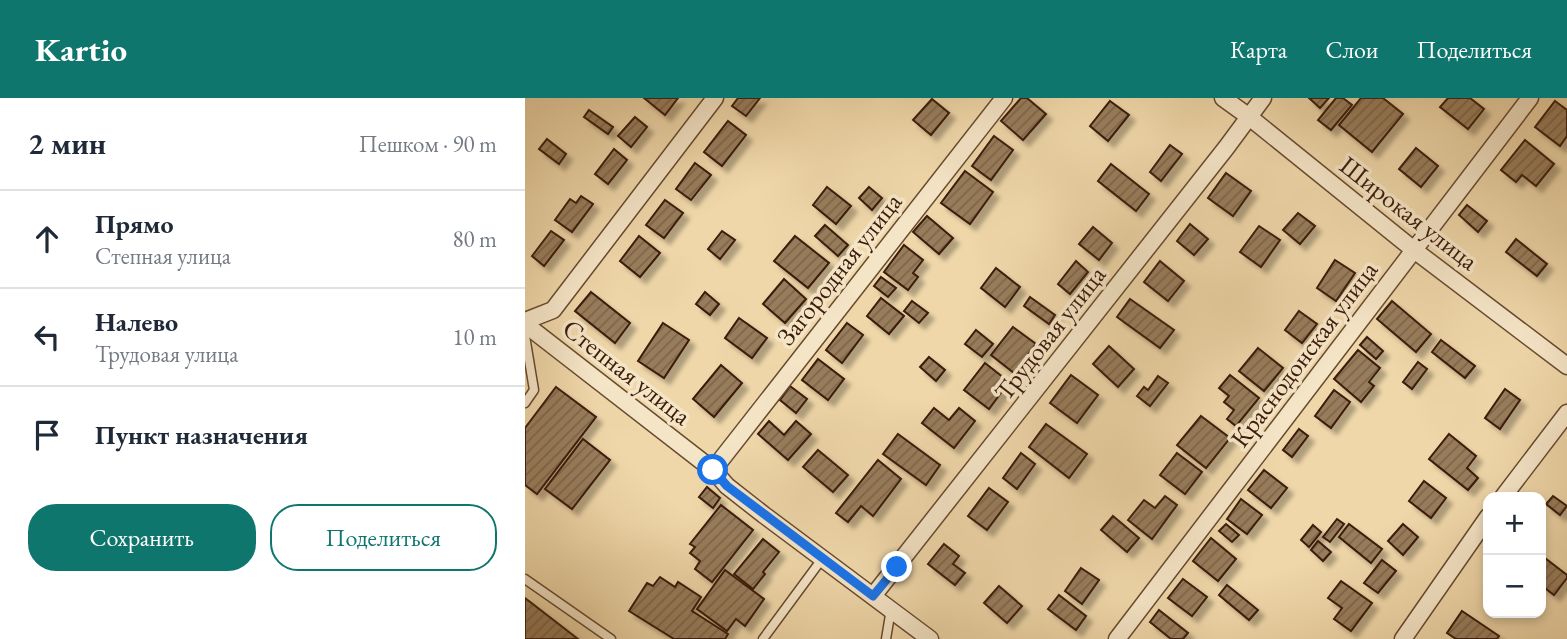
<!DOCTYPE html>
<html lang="ru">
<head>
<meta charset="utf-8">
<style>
  body { margin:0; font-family:"EB Garamond",serif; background:#f6f6f7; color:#1f2937 }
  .controls { position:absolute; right:21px; bottom:21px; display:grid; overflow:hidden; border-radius:14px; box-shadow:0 4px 10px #0003 }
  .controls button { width:63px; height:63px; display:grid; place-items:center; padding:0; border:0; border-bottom:2px solid #e0e1e3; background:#fff; color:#1f2937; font:35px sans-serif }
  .stop { position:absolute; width:21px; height:21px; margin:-16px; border:5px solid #1a73e8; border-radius:50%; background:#fff }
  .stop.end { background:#1a73e8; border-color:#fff; box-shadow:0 2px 7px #0008 }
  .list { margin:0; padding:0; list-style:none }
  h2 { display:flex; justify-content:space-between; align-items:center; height:91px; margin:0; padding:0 28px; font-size:30px }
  h2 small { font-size:23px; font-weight:400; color:#747a83 }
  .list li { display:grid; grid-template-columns:46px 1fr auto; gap:21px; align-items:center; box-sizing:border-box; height:98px; padding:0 28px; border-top:2px solid #e0e1e3 }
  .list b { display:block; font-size:26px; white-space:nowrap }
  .list p { margin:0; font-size:23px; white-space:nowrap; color:#747a83 }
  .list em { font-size:23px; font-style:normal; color:#747a83 }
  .actions { display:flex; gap:14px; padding:21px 28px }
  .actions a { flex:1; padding:16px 0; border:2px solid #0f766e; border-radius:28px; text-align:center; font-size:24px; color:#0f766e }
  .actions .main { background:#0f766e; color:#fff }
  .icon { flex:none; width:38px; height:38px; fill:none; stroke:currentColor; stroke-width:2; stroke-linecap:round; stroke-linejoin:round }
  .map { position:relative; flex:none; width:1042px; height:541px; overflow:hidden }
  header { display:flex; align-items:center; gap:42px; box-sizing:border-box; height:98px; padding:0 35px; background:#0f766e; color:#fff }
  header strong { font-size:33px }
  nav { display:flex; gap:38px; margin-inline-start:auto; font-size:24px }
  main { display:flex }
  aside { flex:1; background:#fff }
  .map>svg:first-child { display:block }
</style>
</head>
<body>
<header>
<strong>Kartio</strong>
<nav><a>Карта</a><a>Слои</a><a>Поделиться</a></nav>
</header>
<main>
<aside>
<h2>2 мин<small>Пешком · 90 m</small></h2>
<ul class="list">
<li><svg class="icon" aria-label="ahead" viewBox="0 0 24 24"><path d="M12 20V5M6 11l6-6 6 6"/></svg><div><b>Прямо</b><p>Степная улица</p></div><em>80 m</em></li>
<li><svg class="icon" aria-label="left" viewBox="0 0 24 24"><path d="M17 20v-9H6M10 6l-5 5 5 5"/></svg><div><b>Налево</b><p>Трудовая улица</p></div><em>10 m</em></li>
<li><svg class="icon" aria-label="arrive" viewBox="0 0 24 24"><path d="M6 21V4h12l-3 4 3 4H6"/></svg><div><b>Пункт назначения</b></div></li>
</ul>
<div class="actions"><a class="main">Сохранить</a><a>Поделиться</a></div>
</aside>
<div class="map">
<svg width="1042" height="541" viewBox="0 0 1042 541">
  <defs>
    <pattern id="building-hatch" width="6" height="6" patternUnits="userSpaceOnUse" patternTransform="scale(1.75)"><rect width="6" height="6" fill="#987d5c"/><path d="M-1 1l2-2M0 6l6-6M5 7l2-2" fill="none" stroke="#7d664a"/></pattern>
    <filter id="shadow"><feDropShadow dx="6" dy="6" stdDeviation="2" flood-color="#0004"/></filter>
  </defs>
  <rect width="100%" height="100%" fill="#efd7a9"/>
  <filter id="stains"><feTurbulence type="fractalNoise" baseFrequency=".00286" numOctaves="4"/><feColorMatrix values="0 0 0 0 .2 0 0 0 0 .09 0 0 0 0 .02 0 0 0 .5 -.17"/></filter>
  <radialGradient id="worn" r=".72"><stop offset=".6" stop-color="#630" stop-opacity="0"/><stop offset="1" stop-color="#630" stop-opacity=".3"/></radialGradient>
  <g fill="url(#building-hatch)" stroke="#3a1b08" stroke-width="2" filter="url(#shadow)">
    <path d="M119,0H153L140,17Z"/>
    <path d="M213,0H235L221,18L207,8Z"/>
    <path d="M496,0H502L521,16L498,42L476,23Z"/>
    <path d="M784,0H804L795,10Z"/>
    <path d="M811,0H818L827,7L806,32L793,22Z"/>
    <path d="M836,0H858L878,16L847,54L814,27Z"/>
    <path d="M923,0H945L959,11L943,31L915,9Z"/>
    <path d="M407,1L424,15L406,37L388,22Z"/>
    <path d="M585,3L604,17L583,43L565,28Z"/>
    <path d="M1030,3L1042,12V38L1035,48L1010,29Z"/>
    <path d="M64,12L88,29L83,36L59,19Z"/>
    <path d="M110,19L122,29L106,49L93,38Z"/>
    <path d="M203,23L221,37L197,68L179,54Z"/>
    <path d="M469,38L488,52L466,82L447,68Z"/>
    <path d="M22,41L41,56L34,66L14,51Z"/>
    <path d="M1000,42L1029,66L1011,88L997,77L991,84L976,72Z"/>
    <path d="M645,47L657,56L636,83L625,74Z"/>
    <path d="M891,50L913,68L896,89L874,71Z"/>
    <path d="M89,51L102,62L83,86L70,76Z"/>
    <path d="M170,65L186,77L166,102L151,91Z"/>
    <path d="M586,66L624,96L611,113L573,83Z"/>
    <path d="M440,73L468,94L445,126L416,105Z"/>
    <path d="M701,75L726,93L708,118L683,100Z"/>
    <path d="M302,89L326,108L311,126L288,107Z"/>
    <path d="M344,89L357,100L347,112L334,100Z"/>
    <path d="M56,98L68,106L47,134L30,122L45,101L51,105Z"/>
    <path d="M140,102L158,115L139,140L121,127Z"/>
    <path d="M942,107L962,123L953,134L934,117Z"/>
    <path d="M773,115L790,128L775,146L758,132Z"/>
    <path d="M402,118L428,140L414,156L388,134Z"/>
    <path d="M665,126L683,141L669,157L652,143Z"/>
    <path d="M300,127L323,147L313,158L290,138Z"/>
    <path d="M734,128L755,142L736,169L715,154Z"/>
    <path d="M568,129L587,145L574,162L554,146Z"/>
    <path d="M26,133L39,142L19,168L7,158Z"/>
    <path d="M197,133L210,142L195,161L183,151Z"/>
    <path d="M114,138L135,155L115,179L95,163Z"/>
    <path d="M270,138L304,165L283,190L249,163Z"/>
    <path d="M991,141L1022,166L1012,178L981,154Z"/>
    <path d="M379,147L398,162L388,175L393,179L383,192L359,174Z"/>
    <path d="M810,162L830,175L811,203L792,190Z"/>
    <path d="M551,163L563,174L545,196L533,186Z"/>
    <path d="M635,163L659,183L643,203L619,184Z"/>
    <path d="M471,170L495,189L480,209L456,190Z"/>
    <path d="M356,179L371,190L363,199L349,188Z"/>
    <path d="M259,181L281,201L260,225L238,206Z"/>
    <path d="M66,194L105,225L90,245L50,213Z"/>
    <path d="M180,194L194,206L185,217L171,206Z"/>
    <path d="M505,199L530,217L524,226L499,208Z"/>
    <path d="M356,200L379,218L364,236L342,218Z"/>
    <path d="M605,201L649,232L635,250L592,219Z"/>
    <path d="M387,203L403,215L394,225L379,213Z"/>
    <path d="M867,203L906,236L891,254L852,221Z"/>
    <path d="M774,213L792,226L777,245L760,232Z"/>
    <path d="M214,220L242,240L227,260L200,240Z"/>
    <path d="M138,225L164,242L139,280L113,263Z"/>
    <path d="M322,225L338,237L317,265L301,252Z"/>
    <path d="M488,229L511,246L489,275L466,257Z"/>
    <path d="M451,232L468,246L457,259L440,246Z"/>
    <path d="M842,239L858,253L851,261L835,247Z"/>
    <path d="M916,242L950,268L940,280L907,254Z"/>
    <path d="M584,248L609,271L593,289L568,266Z"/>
    <path d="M733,250L758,270L739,293L714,273Z"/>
    <path d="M833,252L855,270L844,284L849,288L836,304L809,281Z"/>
    <path d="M404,259L420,272L411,283L395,269Z"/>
    <path d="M293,261L319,281L303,302L277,282Z"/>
    <path d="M893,264L902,271L887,291L878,284Z"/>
    <path d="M460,265L484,284L464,311L439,292Z"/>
    <path d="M196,267L217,285L189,319L168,301Z"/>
    <path d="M546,277L573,297L552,325L525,305Z"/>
    <path d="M705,277L734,300L711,328L702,321L709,312L699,304L704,298L694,290Z"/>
    <path d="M633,278L643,285L625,308L612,298L619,289L623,292Z"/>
    <path d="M265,288L282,301L271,315L255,302Z"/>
    <path d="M31,289L71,319L12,396L0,387V330Z"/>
    <path d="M980,291L995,302L975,331L960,320Z"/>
    <path d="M809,292L825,304L806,330L790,318Z"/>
    <path d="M409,310L424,322L434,310L450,323L429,350L397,325Z"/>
    <path d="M676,318L705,340L681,370L652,347Z"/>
    <path d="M244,323L259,337L271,323L286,336L263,362L233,336Z"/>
    <path d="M521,326L562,356L544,380L504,349Z"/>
    <path d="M774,331L783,338L767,359L758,352Z"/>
    <path d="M373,336L415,367L401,387L358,356Z"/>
    <path d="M924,336L951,358L942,370L953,380L943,392L904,361Z"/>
    <path d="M58,341L85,362L47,411L20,391Z"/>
    <path d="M293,352L323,377L308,394L278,369Z"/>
    <path d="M496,355L510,366L492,391L478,380Z"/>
    <path d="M652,355L677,374L660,396L635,377Z"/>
    <path d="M353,362L376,381L348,418L336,408L323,424L311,415Z"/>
    <path d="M739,372L762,390L746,410L723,392Z"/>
    <path d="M899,383L921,400L906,420L884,403Z"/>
    <path d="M182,389L195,400L188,410L174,399Z"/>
    <path d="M464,390L483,404L462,432L443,418Z"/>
    <path d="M640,398L652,407L627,441L603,422L619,402L630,410Z"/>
    <path d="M1028,398L1042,408L1035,417L1021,406Z"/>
    <path d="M716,401L737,417L722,436L702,421Z"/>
    <path d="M196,407L228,432L187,484L170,471L175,463L165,455L170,449L165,446Z"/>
    <path d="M588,418L614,440L602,454L576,432Z"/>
    <path d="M812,421L819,426L805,444L798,439Z"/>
    <path d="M701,426L714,437L707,444L694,433Z"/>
    <path d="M824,426L857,451L846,465L814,439Z"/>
    <path d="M878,426L893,439L878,457L863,443Z"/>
    <path d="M788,427L796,434L784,449L776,442Z"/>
    <path d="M686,440L711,461L693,483L668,463Z"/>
    <path d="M238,441L254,454L238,474L240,476L228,491L209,476Z"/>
    <path d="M793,443L806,454L798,463L786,452Z"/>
    <path d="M419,446L434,458L428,466L440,475L430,487L403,466Z"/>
    <path d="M1016,457L1042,477V480L1029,497L1016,487Z"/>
    <path d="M857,462L871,473L853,495L839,485Z"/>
    <path d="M556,470L574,482L557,506L540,493Z"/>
    <path d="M200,472L239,501L220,528L211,521L202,533L172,511Z"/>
    <path d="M135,479L150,489L153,484L176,499L167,513L203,536L200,541H149L104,513L122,485L128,488Z"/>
    <path d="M658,481L682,499L667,518L643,500Z"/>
    <path d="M816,483L847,505L826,533L809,521L817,510L803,500Z"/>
    <path d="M702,487L733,512L724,522L694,497Z"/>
    <path d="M474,488L497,508L482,525L459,505Z"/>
    <path d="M534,497L561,518L551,532L523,511Z"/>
    <path d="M0,500L53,541H0Z"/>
    <path d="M634,512L663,535L658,541H646L625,524Z"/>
    <path d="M937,513L974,538L972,541H931L922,535Z"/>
  </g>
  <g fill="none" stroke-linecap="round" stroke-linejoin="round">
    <g stroke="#674a30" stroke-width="11">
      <g id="service">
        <path d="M0,238L9,292L0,305"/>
        <path d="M0,481L86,541"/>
        <path d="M238,541L297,461"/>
        <path d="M361,541L366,511"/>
      </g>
    </g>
    <g stroke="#674a30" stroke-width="19">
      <g id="minor">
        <path d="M698,0L723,18L889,152L1042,268"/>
        <path d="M0,223L28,212L190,0"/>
        <path d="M0,226L188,372L202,388L239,417L405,541"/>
        <path d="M188,372L479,0"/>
        <path d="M978,399L1042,315"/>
        <path d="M348,498L701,50L738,0"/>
        <path d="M592,541L1005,0"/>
        <path d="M878,541L963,419"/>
      </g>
    </g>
    <use href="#service" stroke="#f5e5c7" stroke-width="8"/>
    <use href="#minor" stroke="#f5e5c7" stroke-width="16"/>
  </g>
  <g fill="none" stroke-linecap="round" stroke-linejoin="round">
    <path stroke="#1a73e8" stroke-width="9" d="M188,372L202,388L348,498L372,469"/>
  </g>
  <g text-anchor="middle" stroke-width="7" stroke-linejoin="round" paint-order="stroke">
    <g font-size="26" fill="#3a1b08" stroke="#f5e5c7">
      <text transform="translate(884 115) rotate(38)" y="9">Широкая улица</text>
      <text transform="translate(314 171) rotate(-52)" y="9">Загородная улица</text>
      <text transform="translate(525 235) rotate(-52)" y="9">Трудовая улица</text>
      <text transform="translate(779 256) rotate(-53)" y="9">Краснодонская улица</text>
      <text transform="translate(102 274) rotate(38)" y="9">Степная улица</text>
    </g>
  </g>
  <rect width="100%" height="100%" filter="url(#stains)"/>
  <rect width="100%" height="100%" fill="url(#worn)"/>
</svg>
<div class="controls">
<button>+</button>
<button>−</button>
</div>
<div class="stop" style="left:188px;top:372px"></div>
<div class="stop end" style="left:372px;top:469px"></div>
</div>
</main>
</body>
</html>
